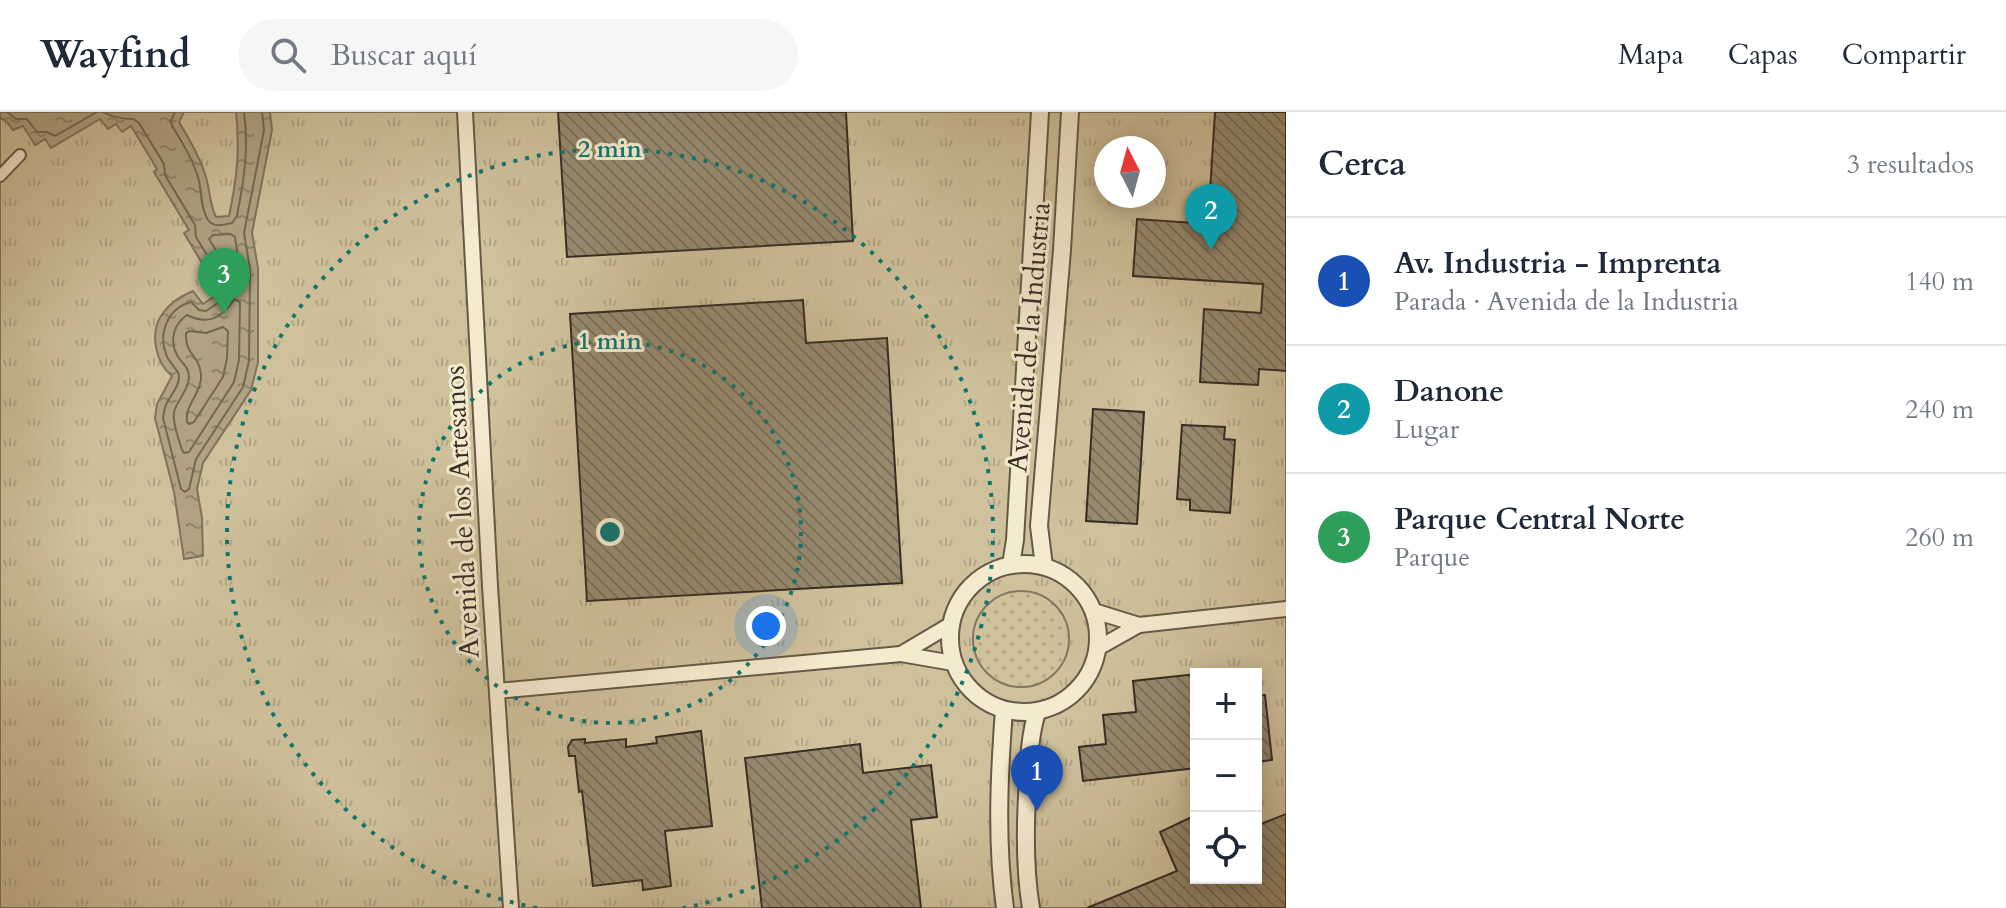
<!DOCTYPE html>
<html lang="es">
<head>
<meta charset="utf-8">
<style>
  body { margin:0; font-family:Cardo,serif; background:#f6f6f7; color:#1f2937 }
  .controls { position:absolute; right:24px; bottom:24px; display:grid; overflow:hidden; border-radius:0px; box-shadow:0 4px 20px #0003 }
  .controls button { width:72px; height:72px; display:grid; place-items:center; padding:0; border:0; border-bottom:2px solid #e0e1e3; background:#fff; color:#1f2937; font:40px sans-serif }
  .compass { position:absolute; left:1094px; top:24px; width:72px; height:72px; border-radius:50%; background:#fff; box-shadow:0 4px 20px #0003; rotate:354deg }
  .you { position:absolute; left:766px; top:514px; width:28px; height:28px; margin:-20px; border:6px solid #fff; border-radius:50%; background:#1a73e8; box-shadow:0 0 0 12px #1a73e833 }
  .badge { display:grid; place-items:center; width:52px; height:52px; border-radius:50%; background:#b45309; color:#fff; font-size:26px; font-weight:700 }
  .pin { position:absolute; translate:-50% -66px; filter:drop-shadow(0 2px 4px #0008) }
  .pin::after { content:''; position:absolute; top:42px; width:28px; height:24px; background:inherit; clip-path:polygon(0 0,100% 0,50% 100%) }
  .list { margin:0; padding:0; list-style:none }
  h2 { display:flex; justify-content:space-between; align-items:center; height:104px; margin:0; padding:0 32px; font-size:34px }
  h2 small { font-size:26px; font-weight:400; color:#747a83 }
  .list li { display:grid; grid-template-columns:52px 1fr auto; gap:24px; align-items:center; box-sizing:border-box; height:128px; padding:0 32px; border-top:2px solid #e0e1e3 }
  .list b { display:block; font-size:30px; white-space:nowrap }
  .list p { margin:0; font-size:26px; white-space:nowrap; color:#747a83 }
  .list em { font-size:26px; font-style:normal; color:#747a83 }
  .icon { flex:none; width:44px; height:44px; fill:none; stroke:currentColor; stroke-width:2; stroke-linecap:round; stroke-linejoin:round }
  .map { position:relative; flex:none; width:1286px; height:796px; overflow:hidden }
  header { display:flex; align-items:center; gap:48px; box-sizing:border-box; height:112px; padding:0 40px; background:#fff; border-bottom:2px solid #e0e1e3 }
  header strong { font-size:38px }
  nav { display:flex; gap:44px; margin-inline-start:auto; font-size:28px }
  .search { width:560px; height:72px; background:#f6f6f7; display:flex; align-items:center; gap:20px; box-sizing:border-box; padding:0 28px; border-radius:44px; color:#747a83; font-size:30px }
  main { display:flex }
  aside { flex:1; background:#fff }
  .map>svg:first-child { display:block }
</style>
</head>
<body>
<header>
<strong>Wayfind</strong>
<div class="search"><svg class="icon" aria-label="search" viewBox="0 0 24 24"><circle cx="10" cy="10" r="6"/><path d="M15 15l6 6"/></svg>Buscar aquí</div>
<nav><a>Mapa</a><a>Capas</a><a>Compartir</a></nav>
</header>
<main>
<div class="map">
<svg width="1286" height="796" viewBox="0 0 1286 796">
  <defs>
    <pattern id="park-tufts" width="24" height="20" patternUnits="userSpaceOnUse" patternTransform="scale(2)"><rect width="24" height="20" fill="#cfc19c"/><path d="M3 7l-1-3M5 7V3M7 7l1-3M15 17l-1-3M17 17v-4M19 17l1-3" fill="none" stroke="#b2a686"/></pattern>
    <pattern id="garden-dots" width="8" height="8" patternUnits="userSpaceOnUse" patternTransform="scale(2)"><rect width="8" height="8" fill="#cfc19c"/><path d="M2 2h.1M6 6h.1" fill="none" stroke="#b2a686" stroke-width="1.8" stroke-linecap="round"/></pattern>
    <pattern id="water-ripples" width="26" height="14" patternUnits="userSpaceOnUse" patternTransform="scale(2)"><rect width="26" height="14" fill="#b0a283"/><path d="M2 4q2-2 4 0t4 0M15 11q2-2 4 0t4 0" fill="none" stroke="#90846b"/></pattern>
    <pattern id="building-back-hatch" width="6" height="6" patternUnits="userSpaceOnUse" patternTransform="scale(2)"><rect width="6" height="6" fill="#968a6f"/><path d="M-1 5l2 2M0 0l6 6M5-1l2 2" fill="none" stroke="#7b715b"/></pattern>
  </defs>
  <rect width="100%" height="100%" fill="#eedfb4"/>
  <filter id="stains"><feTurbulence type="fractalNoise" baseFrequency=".0025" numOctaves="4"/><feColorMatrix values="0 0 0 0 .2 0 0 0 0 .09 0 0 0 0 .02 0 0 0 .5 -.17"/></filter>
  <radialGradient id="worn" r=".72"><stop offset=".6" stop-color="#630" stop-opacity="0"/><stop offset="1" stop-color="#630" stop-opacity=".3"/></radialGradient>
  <path fill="url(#park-tufts)" stroke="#837760" stroke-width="2" fill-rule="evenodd" d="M0,0H1286V796H0ZM1106,36H1154V84H1106ZM1196,562H1256V766H1196Z"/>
  <circle fill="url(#garden-dots)" stroke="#837760" stroke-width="2" cx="1021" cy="527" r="48"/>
  <path fill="url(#water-ripples)" stroke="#80735d" stroke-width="2" d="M0,0H184L179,10C189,27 199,43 205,62C210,76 209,91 216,105L229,104C237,66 240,38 236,0H270L272,18L252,121L258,156V250L251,278L203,351L197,377L202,406L203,444L184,447L174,380L155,306L157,292L172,264C155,251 149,219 163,201C171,190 181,184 193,179L203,192L216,183L204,165L208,161L184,121L189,118L154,60L157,57L131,14L122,20L116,12L108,17L100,7L51,36L45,27L35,33L23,14L13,18L6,9L0,6Z"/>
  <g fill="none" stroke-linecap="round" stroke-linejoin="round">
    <g stroke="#746854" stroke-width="2">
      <path d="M7,0L16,7H27L37,20H47L55,24L97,0"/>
      <path d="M103,0C112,5 122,7 133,7L139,11L164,52L165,63L195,113L196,125L215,156V167L223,180L221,189L206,199L199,198L191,190C168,196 158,221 166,242C168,250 179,258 179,264C180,274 169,285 166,293C164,297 164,302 163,306L181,377L185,380L189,377L196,347L243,275L249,249L250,157L244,121L264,18L262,0"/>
      <path d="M175,0L171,8L172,14C182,30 192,46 198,65C202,78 200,96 208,108C214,116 224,113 232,111L237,104C244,68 249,37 244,0"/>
      <path d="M231,122L235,125L240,158V174L236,177C226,168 229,164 224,152C220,144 214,135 209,127L213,123Z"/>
      <path d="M234,188H237L240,191L239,248L234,270L189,340L184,341L182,338C179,327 172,312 174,300C177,288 189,278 189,265C189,254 181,251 177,243C169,228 174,212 187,203C207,213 221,207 234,188Z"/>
      <path d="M223,215L228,219L227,246L223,265L194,310L189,312L187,310C184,293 203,280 201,262C199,242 185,244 186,221L190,219L206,221Z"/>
    </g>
  </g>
  <g fill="url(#building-back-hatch)" stroke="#372d25" stroke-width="2">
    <path d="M558,0H846L853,129L567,145Z"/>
    <path d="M1215,0H1286V259L1259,257L1258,273L1200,270L1204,197L1261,201L1263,172L1133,164L1137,107L1208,112Z"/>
    <path d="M803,188L806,231L887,226L902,471L587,489L570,202Z"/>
    <path d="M1093,297L1144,300L1137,412L1086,409Z"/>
    <path d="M1182,313L1225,315L1224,327L1235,328L1230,401L1190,398V388L1177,387Z"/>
    <path d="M1196,562V656L1083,669L1079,635L1106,632L1103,603L1136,600L1133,569Z"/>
    <path d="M1265,583L1272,648L1256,650V584Z"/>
    <path d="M701,619L712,714L665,719L671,774L643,778L642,768L593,774L582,679L579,680L575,644H569L568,635L572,628L585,627V631L626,627V635L657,631L656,625Z"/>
    <path d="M860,632L863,661L931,653L937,705L911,708L921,796H762L745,646Z"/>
    <path d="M1286,702V796H1087L1177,759L1160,720L1196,703V766H1256V714Z"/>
  </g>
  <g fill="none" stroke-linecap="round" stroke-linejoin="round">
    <g stroke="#655a49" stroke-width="14">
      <path id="pedestrian" d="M0,64L20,43"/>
    </g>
    <g stroke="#655a49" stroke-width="18">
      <g id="minor">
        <path d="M465,0L490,474L511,796"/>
        <path d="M1094,499L1139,513L1286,497"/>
        <path d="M1098,536L1139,513"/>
        <path d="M901,542L950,513"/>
        <path d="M497,579L901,542L953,551"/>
      </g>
    </g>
    <g stroke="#655a49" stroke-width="20">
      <g id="tertiary">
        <circle cx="1024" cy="526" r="74"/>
        <path d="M1011,453L1015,428L1040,0"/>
        <path d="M1044,454L1039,414L1062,138L1070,0"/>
        <path d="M1004,598C999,664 996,731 1005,796"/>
        <path d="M1031,796C1024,754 1025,711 1028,669C1029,645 1030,623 1037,600"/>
      </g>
    </g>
    <use href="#pedestrian" stroke="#f4eace" stroke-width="10"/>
    <use href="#minor" stroke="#f4eace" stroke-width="14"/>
    <use href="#tertiary" stroke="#f4eace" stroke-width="16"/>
  </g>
  <g fill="none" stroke="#0f766e" stroke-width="4" stroke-dasharray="4 8">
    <circle cx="610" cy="420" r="191"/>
    <path d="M537 796A383 383 0 1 1 683 796"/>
  </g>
  <g text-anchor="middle" stroke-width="6" stroke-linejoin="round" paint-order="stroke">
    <g font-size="28" fill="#372d25" stroke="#f4eace">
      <text transform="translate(1028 225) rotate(-85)" y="10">Avenida de la Industria</text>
      <text transform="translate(461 400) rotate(-93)" y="10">Avenida de los Artesanos</text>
    </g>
  </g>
  <circle cx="610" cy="420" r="12" fill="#0f766e" stroke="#f4eace" stroke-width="4"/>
  <g font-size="24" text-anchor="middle" font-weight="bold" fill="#0f766e" stroke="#f4eace" stroke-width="6" stroke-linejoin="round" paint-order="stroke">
    <text x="610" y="45">2 min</text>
    <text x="610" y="237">1 min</text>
  </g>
  <rect width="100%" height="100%" filter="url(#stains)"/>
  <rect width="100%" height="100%" fill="url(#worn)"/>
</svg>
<div class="controls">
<button>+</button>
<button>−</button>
<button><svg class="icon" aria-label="locate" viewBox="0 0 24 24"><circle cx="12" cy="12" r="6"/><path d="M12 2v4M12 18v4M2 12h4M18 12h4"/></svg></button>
</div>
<svg class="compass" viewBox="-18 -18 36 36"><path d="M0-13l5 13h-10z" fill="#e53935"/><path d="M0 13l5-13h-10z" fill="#747a83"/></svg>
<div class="you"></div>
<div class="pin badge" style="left:1037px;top:699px;background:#1a4fb4">1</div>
<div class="pin badge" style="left:1211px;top:138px;background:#0f9aa8">2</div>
<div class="pin badge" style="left:224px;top:202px;background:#2e9e5b">3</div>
</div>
<aside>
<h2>Cerca<small>3 resultados</small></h2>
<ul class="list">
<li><span class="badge" style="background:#1a4fb4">1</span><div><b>Av. Industria - Imprenta</b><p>Parada · Avenida de la Industria</p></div><em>140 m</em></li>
<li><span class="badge" style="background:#0f9aa8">2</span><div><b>Danone</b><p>Lugar</p></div><em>240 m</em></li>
<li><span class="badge" style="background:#2e9e5b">3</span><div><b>Parque Central Norte</b><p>Parque</p></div><em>260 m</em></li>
</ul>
</aside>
</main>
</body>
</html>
